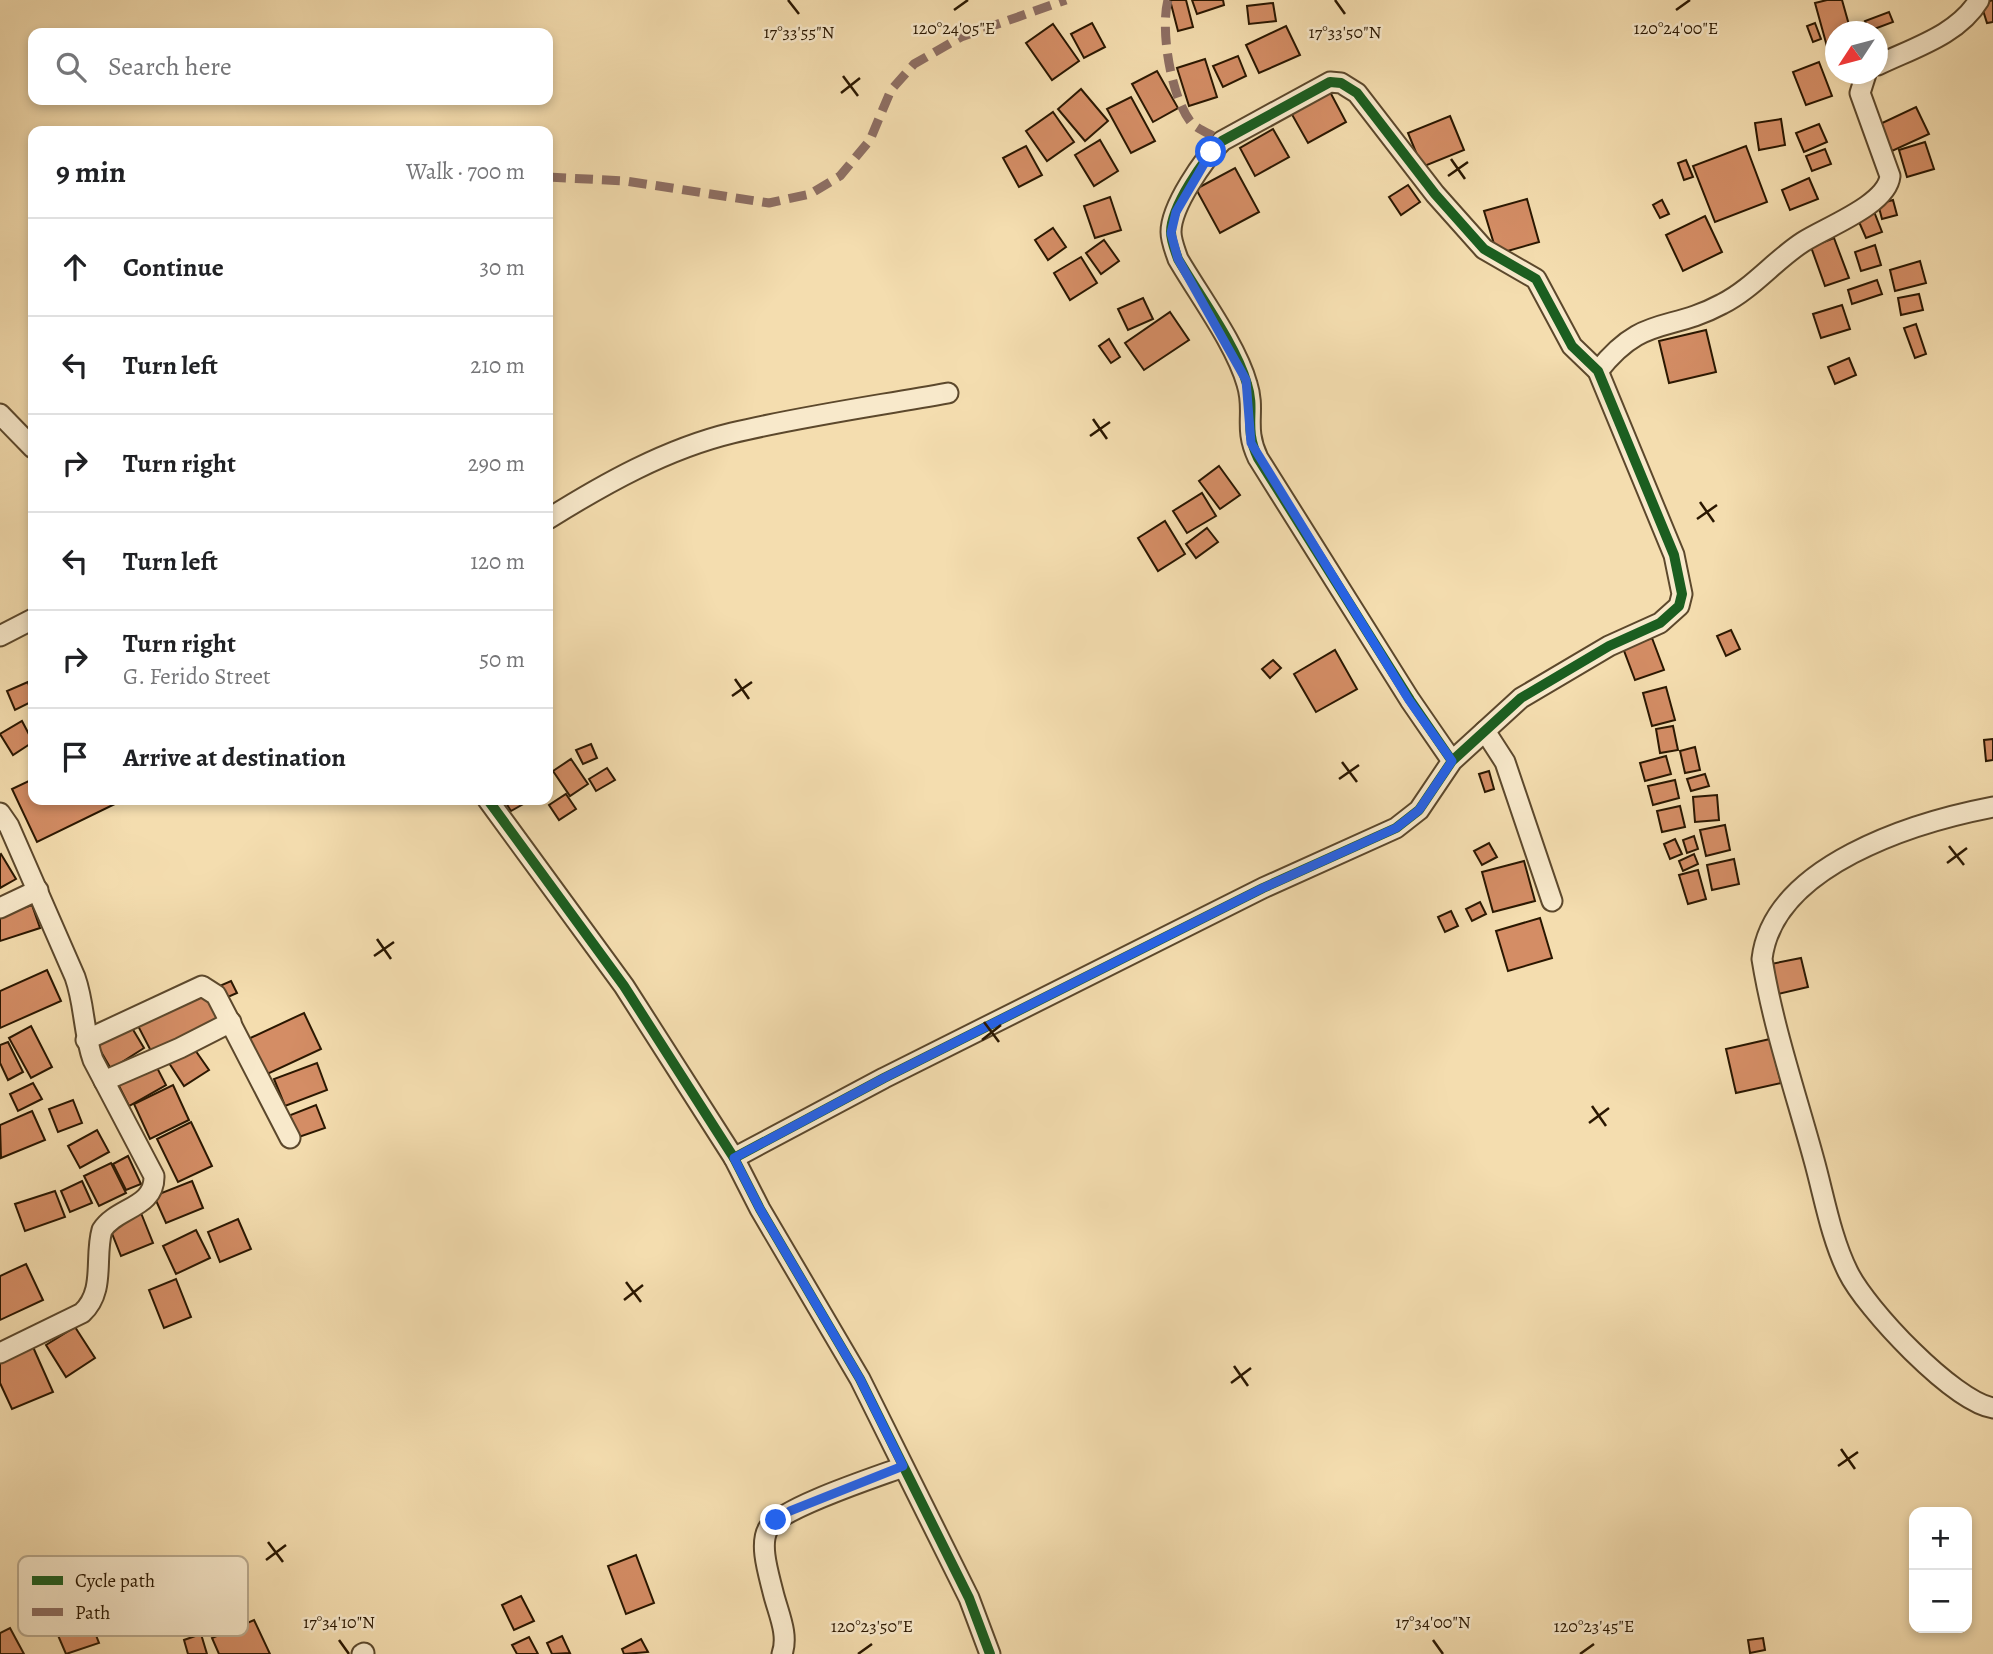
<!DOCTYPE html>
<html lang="en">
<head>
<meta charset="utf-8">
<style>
  body { margin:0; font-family:Alegreya,serif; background:#f2f2f2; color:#202124 }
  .controls { position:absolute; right:21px; bottom:21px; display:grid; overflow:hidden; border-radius:14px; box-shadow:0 4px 10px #0003 }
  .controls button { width:63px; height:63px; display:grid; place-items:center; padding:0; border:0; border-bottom:2px solid #e0e0e0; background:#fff; color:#202124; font:35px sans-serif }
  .compass { position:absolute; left:1825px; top:21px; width:63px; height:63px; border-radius:50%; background:#fff; box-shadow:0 4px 10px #0003; rotate:234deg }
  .stop { position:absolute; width:21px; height:21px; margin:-16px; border:5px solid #2563eb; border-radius:50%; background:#fff }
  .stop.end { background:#2563eb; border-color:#fff; box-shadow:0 2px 7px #0008 }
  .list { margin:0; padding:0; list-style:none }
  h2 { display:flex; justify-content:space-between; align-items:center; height:91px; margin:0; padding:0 28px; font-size:30px }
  h2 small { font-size:23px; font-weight:400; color:#757577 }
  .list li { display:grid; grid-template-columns:46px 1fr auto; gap:21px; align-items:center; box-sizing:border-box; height:98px; padding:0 28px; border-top:2px solid #e0e0e0 }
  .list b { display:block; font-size:26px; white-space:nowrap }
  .list p { margin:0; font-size:23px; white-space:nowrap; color:#757577 }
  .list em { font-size:23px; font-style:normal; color:#757577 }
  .icon { flex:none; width:38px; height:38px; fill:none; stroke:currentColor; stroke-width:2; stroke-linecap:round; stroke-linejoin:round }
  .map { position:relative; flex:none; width:1993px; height:1654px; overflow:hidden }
  .search { position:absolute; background:#fff; box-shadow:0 4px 10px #0003; left:28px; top:28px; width:525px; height:77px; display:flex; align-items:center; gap:18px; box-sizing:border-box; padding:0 24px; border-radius:14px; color:#757577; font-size:26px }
  .panel { position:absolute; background:#fff; box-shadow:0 4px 10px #0003; left:28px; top:126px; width:525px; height:679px; border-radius:14px }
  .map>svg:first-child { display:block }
</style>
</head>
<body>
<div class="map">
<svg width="1993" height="1654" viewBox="0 0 1993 1654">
  <rect width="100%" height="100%" fill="#f4ddaf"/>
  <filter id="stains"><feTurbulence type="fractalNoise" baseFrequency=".00286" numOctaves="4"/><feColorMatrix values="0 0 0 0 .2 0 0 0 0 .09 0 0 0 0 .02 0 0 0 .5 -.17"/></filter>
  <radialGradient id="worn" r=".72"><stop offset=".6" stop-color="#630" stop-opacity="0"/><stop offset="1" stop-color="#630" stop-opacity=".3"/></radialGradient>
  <g fill="#d48d65" stroke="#2a1701" stroke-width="2">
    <path d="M1170,0H1186L1193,27L1178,31Z"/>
    <path d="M1192,0H1223L1224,5L1197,14Z"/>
    <path d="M1827,0H1842L1851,32H1836V48L1828,50L1815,3Z"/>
    <path d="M1993,0V22L1987,23L1981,4Z"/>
    <path d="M1273,3L1276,21L1249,24L1247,6Z"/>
    <path d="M1889,12L1893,22L1869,31L1865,21Z"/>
    <path d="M1092,23L1105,47L1084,58L1071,34Z"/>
    <path d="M1815,23L1821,39L1813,42L1807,26Z"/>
    <path d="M1053,24L1079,61L1052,80L1026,43Z"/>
    <path d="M1286,26L1300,55L1259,73L1246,45Z"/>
    <path d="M1238,56L1246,76L1223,87L1213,66Z"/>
    <path d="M1205,59L1217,97L1189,106L1177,68Z"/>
    <path d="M1819,62L1832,96L1806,105L1793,72Z"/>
    <path d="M1157,71L1178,108L1153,122L1132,84Z"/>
    <path d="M1081,89L1108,121L1085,141L1058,109Z"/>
    <path d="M1329,90L1346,122L1308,143L1290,111Z"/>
    <path d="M1131,97L1155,141L1131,153L1107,109Z"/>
    <path d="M1916,107L1929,134L1892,151L1880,124Z"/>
    <path d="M1053,112L1074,142L1047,161L1026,131Z"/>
    <path d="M1450,116L1464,150L1422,167L1408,133Z"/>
    <path d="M1781,119L1785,145L1759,150L1755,123Z"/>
    <path d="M1819,124L1827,142L1804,152L1796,133Z"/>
    <path d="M1273,129L1289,157L1255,176L1240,148Z"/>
    <path d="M1100,140L1118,171L1094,186L1075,155Z"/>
    <path d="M1925,142L1934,169L1907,177L1899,150Z"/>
    <path d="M1026,146L1042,175L1019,187L1003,158Z"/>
    <path d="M1746,146L1767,202L1715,222L1693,166Z"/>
    <path d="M1825,149L1831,164L1812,171L1806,156Z"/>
    <path d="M1686,160L1693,177L1684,180L1678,163Z"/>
    <path d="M1235,168L1259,212L1220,233L1196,189Z"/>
    <path d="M1809,178L1818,199L1790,210L1782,190Z"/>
    <path d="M1408,185L1420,202L1401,215L1389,197Z"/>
    <path d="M1110,197L1121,230L1095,238L1084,206Z"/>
    <path d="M1527,199L1539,242L1497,254L1484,211Z"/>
    <path d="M1662,200L1669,214L1660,218L1653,205Z"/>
    <path d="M1893,200L1897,215L1882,219L1878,204Z"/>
    <path d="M1873,209L1882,232L1866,238L1856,215Z"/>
    <path d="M1705,216L1722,252L1683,271L1666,235Z"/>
    <path d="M1053,228L1066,247L1048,260L1035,240Z"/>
    <path d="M1834,238L1849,278L1825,286L1811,247Z"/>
    <path d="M1104,240L1119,261L1101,274L1086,253Z"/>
    <path d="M1875,245L1881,265L1861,271L1855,252Z"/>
    <path d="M1081,257L1097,283L1070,300L1054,273Z"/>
    <path d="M1920,261L1926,283L1895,291L1890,270Z"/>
    <path d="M1877,280L1882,294L1852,304L1848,290Z"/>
    <path d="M1919,294L1923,310L1901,315L1898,298Z"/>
    <path d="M1143,298L1153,319L1128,330L1118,309Z"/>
    <path d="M1842,305L1850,329L1821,338L1813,314Z"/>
    <path d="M1170,312L1189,340L1144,370L1125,343Z"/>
    <path d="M1916,324L1926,354L1915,358L1904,328Z"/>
    <path d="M1706,330L1716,372L1669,383L1659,341Z"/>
    <path d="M1109,339L1120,357L1111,363L1099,346Z"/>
    <path d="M1849,358L1856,375L1835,384L1828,367Z"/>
    <path d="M1219,466L1240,495L1220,509L1199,481Z"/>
    <path d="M1202,493L1216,516L1187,533L1173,511Z"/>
    <path d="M1165,521L1185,554L1158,571L1138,538Z"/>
    <path d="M1207,528L1218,542L1196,558L1186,544Z"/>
    <path d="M1731,630L1740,649L1726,656L1717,636Z"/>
    <path d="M1652,638L1664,670L1635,680L1623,648Z"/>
    <path d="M1335,650L1357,689L1316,712L1294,674Z"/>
    <path d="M1273,660L1281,668L1270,678L1262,669Z"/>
    <path d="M28,682L33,701L15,710L7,691Z"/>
    <path d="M1666,687L1675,720L1652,726L1643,693Z"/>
    <path d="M22,721L33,742L13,755L0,734Z"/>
    <path d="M1673,726L1678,750L1660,753L1656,729Z"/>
    <path d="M1993,739V760L1986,761L1984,740Z"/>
    <path d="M591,744L597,758L583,764L576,750Z"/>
    <path d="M1695,747L1700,770L1685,773L1680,751Z"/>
    <path d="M1666,756L1671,774L1645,781L1640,763Z"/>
    <path d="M571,759L588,784L570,796L553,771Z"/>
    <path d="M607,768L615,780L596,791L589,779Z"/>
    <path d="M1489,771L1494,789L1485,792L1479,774Z"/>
    <path d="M1705,774L1709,786L1691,791L1687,779Z"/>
    <path d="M33,779V800H118L119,802L37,842L12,789Z"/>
    <path d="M1675,780L1679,798L1653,805L1648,786Z"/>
    <path d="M566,794L576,809L559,820L549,805Z"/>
    <path d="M1717,795L1719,820L1695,822L1693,797Z"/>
    <path d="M504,800H524L525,803L511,811Z"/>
    <path d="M1680,806L1685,827L1662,832L1657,811Z"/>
    <path d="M1725,825L1730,850L1706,856L1700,830Z"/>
    <path d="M1694,836L1698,849L1687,853L1683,840Z"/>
    <path d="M1675,839L1682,854L1670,859L1664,844Z"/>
    <path d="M1489,843L1497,857L1482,865L1474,851Z"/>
    <path d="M1,854L16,879L0,888V855Z"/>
    <path d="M1694,854L1698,864L1683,871L1679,861Z"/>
    <path d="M1734,859L1739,884L1712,890L1707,865Z"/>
    <path d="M1524,861L1535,901L1493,912L1482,872Z"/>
    <path d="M1698,870L1706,899L1688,904L1679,875Z"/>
    <path d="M1480,902L1486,914L1472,921L1466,909Z"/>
    <path d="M32,905L40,928L0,941V916Z"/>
    <path d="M1451,911L1458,926L1445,932L1438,917Z"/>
    <path d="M1540,918L1552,958L1508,971L1496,931Z"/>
    <path d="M1801,958L1808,987L1778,994L1771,964Z"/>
    <path d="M47,970L61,1001L0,1028V991Z"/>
    <path d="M231,981L237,993L221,1000L215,988Z"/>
    <path d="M202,988L218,1019L152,1053L136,1022Z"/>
    <path d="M304,1013L321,1049L263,1076L246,1040Z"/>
    <path d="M129,1023L144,1048L111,1069L96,1043Z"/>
    <path d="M31,1026L52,1067L31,1078L9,1038Z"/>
    <path d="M1770,1039L1781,1083L1736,1093L1726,1049Z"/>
    <path d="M8,1042L23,1072L8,1080L0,1063V1045Z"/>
    <path d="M193,1047L209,1070L184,1086L169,1063Z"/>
    <path d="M153,1060L166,1085L129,1106L116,1080Z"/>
    <path d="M317,1063L327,1090L285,1106L274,1079Z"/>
    <path d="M33,1083L42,1099L18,1111L10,1094Z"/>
    <path d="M173,1085L189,1120L150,1139L134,1104Z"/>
    <path d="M73,1100L82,1123L58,1132L49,1109Z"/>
    <path d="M316,1105L325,1128L296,1138L288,1116Z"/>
    <path d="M32,1111L45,1140L1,1158L0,1125Z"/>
    <path d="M191,1122L212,1166L178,1182L157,1139Z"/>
    <path d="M97,1130L109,1152L80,1168L68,1146Z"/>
    <path d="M128,1156L141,1184L126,1190L113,1164Z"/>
    <path d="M111,1163L126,1193L99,1206L84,1176Z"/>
    <path d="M82,1181L92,1203L70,1212L61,1191Z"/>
    <path d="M192,1181L203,1208L166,1223L154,1196Z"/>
    <path d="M55,1191L65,1217L25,1231L15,1204Z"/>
    <path d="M141,1213L153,1243L121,1256L109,1226Z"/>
    <path d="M238,1219L251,1249L220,1262L208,1232Z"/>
    <path d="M196,1230L210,1258L176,1274L163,1246Z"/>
    <path d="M26,1264L43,1300L0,1320V1276Z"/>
    <path d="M176,1279L191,1317L164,1328L149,1290Z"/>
    <path d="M75,1327L95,1358L66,1377L46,1345Z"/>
    <path d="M33,1347L53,1392L12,1409L0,1383V1361Z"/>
    <path d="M636,1555L654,1603L626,1614L608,1566Z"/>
    <path d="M521,1596L534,1621L514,1630L502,1605Z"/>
    <path d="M90,1620L99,1643L66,1654L57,1633Z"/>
    <path d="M254,1620L270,1654H219L212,1638Z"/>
    <path d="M10,1628L24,1654H0V1633Z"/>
    <path d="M201,1634L207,1654H188L184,1640Z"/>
    <path d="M562,1636L570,1653L552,1654L547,1643Z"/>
    <path d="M529,1637L538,1654H517L512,1645Z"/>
    <path d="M1763,1638L1765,1650L1750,1653L1748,1640Z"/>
    <path d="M641,1639L648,1652L624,1654L622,1649Z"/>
  </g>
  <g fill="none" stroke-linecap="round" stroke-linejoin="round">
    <g stroke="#5c482c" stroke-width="23">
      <g id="street">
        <path d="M1878,65C1913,48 1958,35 1979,0"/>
        <path d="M1598,371C1643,314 1668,333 1722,304C1752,289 1775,260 1803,242C1826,227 1887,205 1890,176L1860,93L1866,74"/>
        <path d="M0,414L33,448"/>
        <path d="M548,519C604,484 666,449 732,433C803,416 876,406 948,393"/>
        <path d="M0,636L33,619"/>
        <path d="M1485,731L1505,762L1552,901"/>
        <path d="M488,800L624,986L734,1158L760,1209L860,1379L969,1598L990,1654"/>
        <path d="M1993,807C1915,822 1773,865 1762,959C1773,1027 1796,1094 1814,1160C1824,1196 1831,1238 1848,1272C1866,1309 1953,1401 1993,1408"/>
        <path d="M0,813L9,826L75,977C85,1005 83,1032 93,1060L154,1176C155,1208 117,1207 102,1230C94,1258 106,1291 82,1313L0,1353"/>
        <path d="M0,908L38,890"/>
        <path d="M86,1040L202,986L216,995L290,1138"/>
        <path d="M104,1081L180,1048L231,1022"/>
        <path d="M734,1158L884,1078L1263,888L1396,828L1419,810L1452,761L1521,698L1609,646L1660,623L1679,606L1682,594L1674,555L1598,371L1572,346L1536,279L1484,249L1435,194L1357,93L1341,83L1330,82L1222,141C1204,159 1171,206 1171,232C1171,241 1175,250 1178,259C1199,295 1236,345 1247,384C1256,412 1243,427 1258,458L1410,700L1452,761"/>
        <path d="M362,1654L364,1653"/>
        <path d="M782,1654C789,1634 778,1613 773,1592C769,1575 759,1545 768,1529C780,1508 876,1477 903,1467"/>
      </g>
    </g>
    <use href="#street" stroke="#f8e9cb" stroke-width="19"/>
    <g stroke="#8d6e63" stroke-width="9" stroke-dasharray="18 9" stroke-linecap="butt">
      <path d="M1168,0C1160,30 1171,96 1190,121C1196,129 1213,135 1222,141"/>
      <path d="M548,177L626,181L769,203L810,194L840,176L870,140L891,90L914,64L961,37L1066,0"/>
    </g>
    <g stroke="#f8e9cb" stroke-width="15">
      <g id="cycleway">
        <path d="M488,800L624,986L734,1158L760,1209L860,1379L969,1598L990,1654"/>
        <path d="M734,1158L884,1078L1263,888L1396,828L1419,810L1452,761L1521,698L1609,646L1660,623L1679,606L1682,594L1674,555L1598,371L1572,346L1536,279L1484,249L1435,194L1357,93L1341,83L1330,82L1222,141C1204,159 1171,206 1171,232C1171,241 1175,250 1178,259C1199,295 1236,345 1247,384C1256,412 1243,427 1258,458L1410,700L1452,761"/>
      </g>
    </g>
    <use href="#cycleway" stroke="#1b5e20" stroke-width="10"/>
  </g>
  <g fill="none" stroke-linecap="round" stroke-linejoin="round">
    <path stroke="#2563eb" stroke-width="9" d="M776,1520L790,1511L903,1466L860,1379L760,1209L734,1158L884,1078L1263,888L1396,828L1419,810L1452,761L1409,700L1251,443L1246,380L1178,259L1171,233L1176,212L1211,152"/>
  </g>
  <path fill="none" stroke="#2a1701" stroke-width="2.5" d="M788,0L799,14M1335,0L1345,14M954,10L968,0M1676,10L1690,0M843,76L858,96M841,93L860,78M1451,159L1465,179M1448,176L1468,162M1093,419L1107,439M1090,436L1110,422M1700,502L1714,522M1697,519L1717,505M735,679L749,699M732,696L752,682M1342,762L1357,782M1339,779L1359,765M1949,846L1964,865M1947,863L1967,848M377,939L391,959M374,956L394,942M984,1022L999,1042M982,1040L1001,1025M1592,1106L1606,1126M1589,1123L1609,1108M626,1282L641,1302M624,1300L643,1285M1234,1366L1248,1386M1231,1383L1251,1368M1841,1449L1855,1469M1838,1466L1858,1452M268,1542L283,1562M266,1560L286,1545M339,1640L349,1654M1433,1640L1443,1654M858,1654L872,1644M1580,1654L1594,1644"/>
  <rect x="18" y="1556" width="230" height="80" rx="10" fill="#f8e9cb" stroke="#baaa8e" stroke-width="2"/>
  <rect x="32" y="1576" width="31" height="9" fill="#1b5e20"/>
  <rect x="32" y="1608" width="31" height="8" fill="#8d6e63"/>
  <g font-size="19" fill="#2a1701">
    <text x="75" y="1587">Cycle path</text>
    <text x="75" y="1619">Path</text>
  </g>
  <g font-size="18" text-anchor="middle" fill="#2a1701" stroke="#f8e9cb" stroke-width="5" stroke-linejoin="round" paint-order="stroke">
    <text x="954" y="34">120°24'05"E</text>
    <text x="1676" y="34">120°24'00"E</text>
    <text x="799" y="38">17°33'55"N</text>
    <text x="1345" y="38">17°33'50"N</text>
    <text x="339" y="1628">17°34'10"N</text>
    <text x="1433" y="1628">17°34'00"N</text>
    <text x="872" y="1632">120°23'50"E</text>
    <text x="1594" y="1632">120°23'45"E</text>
  </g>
  <rect width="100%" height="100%" filter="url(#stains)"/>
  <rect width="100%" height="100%" fill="url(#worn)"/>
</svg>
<div class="controls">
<button>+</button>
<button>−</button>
</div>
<svg class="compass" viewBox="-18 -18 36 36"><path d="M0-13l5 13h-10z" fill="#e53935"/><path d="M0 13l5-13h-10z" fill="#757577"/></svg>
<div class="stop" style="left:1211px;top:152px"></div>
<div class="stop end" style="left:776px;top:1520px"></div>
<div class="search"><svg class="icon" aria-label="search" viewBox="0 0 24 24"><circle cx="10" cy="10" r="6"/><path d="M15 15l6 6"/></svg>Search here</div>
<section class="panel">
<h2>9 min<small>Walk · 700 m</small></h2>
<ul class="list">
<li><svg class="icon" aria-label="ahead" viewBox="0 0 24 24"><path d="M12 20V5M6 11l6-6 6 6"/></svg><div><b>Continue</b></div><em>30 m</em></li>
<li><svg class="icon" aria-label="left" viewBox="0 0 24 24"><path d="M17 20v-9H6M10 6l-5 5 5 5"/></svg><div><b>Turn left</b></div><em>210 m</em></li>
<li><svg class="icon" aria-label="right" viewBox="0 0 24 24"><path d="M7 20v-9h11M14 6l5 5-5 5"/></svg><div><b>Turn right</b></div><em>290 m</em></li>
<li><svg class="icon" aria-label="left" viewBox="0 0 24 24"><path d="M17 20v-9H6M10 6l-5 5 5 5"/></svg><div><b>Turn left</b></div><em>120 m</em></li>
<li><svg class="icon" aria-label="right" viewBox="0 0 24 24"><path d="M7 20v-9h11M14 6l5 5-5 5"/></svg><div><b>Turn right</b><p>G. Ferido Street</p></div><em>50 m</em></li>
<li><svg class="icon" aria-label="arrive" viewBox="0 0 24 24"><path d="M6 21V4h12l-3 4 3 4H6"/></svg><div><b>Arrive at destination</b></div></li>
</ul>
</section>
</div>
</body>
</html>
